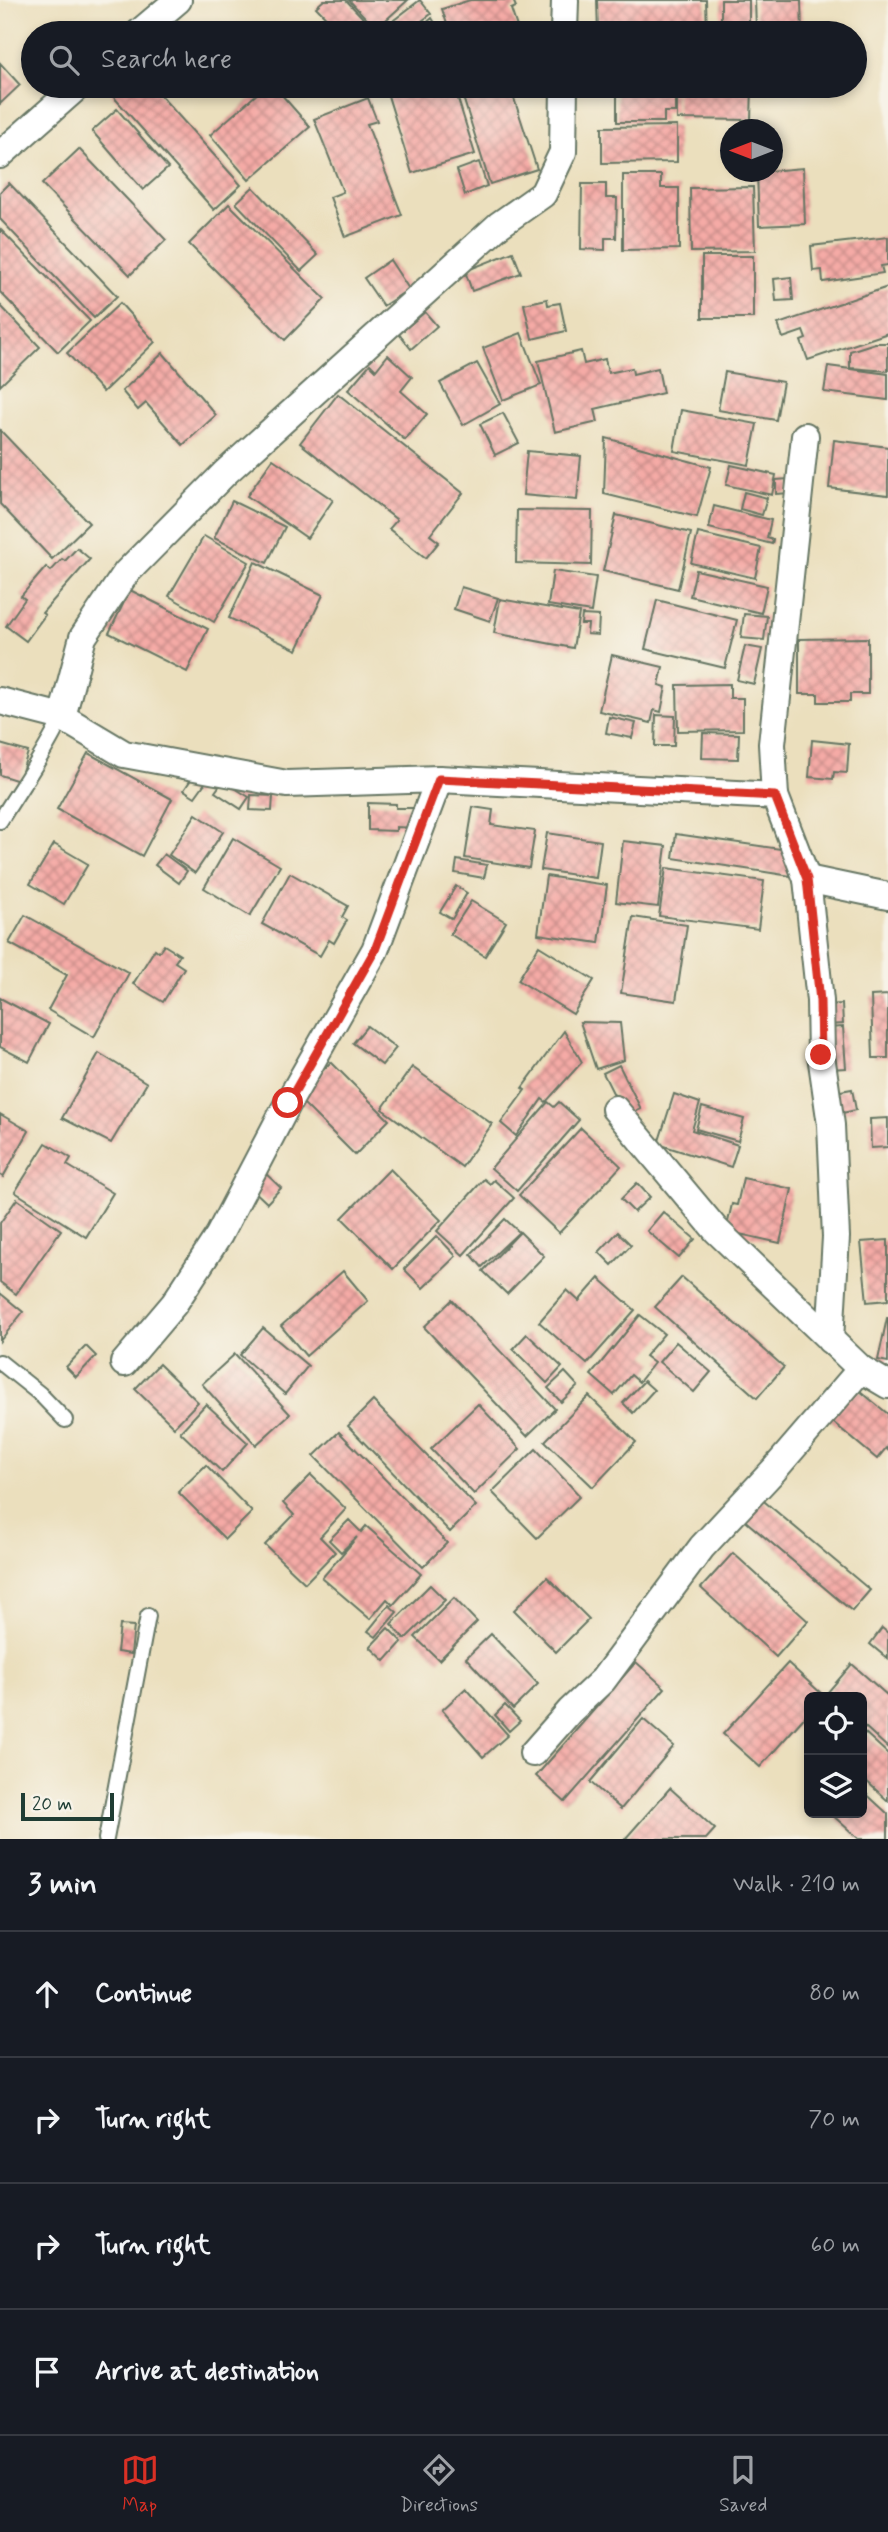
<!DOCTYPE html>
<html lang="en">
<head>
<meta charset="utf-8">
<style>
  body { margin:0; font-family:Mynerve,sans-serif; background:#242831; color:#f1f3f6 }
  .controls { position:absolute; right:21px; bottom:21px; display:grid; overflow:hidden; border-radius:10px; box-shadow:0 4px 10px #0003 }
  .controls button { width:63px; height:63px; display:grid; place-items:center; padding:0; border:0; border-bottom:2px solid #363941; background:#171b24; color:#f1f3f6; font:35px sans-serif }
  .compass { position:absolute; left:720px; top:119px; width:63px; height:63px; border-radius:50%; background:#171b24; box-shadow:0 4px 10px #0003; rotate:270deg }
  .scale { position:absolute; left:21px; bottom:18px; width:93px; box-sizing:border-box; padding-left:7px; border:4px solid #1f3d34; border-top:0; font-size:19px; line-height:24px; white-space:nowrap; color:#1f3d34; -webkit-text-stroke:5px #f7f3e8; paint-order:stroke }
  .stop { position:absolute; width:21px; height:21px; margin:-16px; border:5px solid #d93025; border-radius:50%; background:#fff }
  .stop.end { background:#d93025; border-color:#fff; box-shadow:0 2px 7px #0008 }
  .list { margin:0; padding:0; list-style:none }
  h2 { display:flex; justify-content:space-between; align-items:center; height:91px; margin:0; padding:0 28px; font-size:30px }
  h2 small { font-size:23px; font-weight:400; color:#9ea1a6 }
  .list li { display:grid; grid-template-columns:46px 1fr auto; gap:21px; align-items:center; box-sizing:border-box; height:126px; padding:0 28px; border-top:2px solid #363941 }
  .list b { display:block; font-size:26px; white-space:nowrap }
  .list em { font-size:23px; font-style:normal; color:#9ea1a6 }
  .icon { flex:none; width:38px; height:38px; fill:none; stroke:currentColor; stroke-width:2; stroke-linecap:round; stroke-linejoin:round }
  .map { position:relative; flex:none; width:888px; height:1839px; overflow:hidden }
  .search { position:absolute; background:#171b24; box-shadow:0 4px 10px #0003; left:21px; right:21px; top:21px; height:77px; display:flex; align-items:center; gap:18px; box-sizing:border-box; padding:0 24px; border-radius:38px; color:#9ea1a6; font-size:26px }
  .sheet { height:595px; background:#171b24 }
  nav { display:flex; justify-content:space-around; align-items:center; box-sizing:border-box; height:98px; border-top:2px solid #363941; background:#171b24; font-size:19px; color:#9ea1a6 }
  nav a { display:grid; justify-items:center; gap:4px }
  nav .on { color:#d93025 }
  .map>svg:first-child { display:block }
</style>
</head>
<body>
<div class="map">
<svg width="888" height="1839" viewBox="0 0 888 1839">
  <defs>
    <pattern id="building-cross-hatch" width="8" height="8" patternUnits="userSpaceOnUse" patternTransform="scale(1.75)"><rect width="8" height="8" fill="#f5aaa6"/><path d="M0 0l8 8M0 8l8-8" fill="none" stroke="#c68c88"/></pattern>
  </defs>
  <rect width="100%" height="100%" fill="#f7f3e8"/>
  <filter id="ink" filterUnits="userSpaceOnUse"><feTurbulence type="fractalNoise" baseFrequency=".0143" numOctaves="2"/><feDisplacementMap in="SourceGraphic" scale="14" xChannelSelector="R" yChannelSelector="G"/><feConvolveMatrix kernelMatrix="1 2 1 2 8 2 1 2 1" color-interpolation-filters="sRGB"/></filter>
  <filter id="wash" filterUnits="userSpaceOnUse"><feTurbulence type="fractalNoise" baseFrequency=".00686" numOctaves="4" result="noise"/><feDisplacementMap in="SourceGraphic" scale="28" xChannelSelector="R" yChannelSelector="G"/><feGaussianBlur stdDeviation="1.57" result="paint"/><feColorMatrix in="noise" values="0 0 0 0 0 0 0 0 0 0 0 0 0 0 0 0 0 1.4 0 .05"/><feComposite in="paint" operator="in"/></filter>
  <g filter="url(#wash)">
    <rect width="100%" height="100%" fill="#ebdfbd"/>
    <g id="blocks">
      <g fill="url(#building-cross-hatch)">
        <path d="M324,0H346L377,33H341L316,7Z"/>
        <path d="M349,0H408L376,29Z"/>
        <path d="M420,0L431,14L406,33H383L381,30Z"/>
        <path d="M470,0H513L516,7L511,9L519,33H450L442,9Z"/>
        <path d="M597,0H706L707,33H598Z"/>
        <rect x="721" y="0" width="28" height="33"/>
        <path d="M755,0H801L802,33H765V27H756Z"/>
        <path d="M432,18L441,33H415Z"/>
        <path d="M0,63L20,85L0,104Z"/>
        <path d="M120,86H152L241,185L214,210L111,94Z"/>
        <path d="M266,86H274L310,127L249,180L210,135Z"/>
        <path d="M385,86H454L475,154L412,173Z"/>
        <path d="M486,86H510L537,169L490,184L462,94Z"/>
        <path d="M617,86H664V93H675V112H664V122H617Z"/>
        <path d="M677,86H752L751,120L677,119Z"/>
        <path d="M368,98L377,121L367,124L402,215L345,237L330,197L343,192L314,119Z"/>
        <path d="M117,109L168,168L143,190L92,131Z"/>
        <path d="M677,126V162L602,163V127Z"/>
        <path d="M79,149L166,240L130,275L42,184Z"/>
        <path d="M479,162L487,186L465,195L457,170Z"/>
        <path d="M803,168L805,224L759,226L757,172Z"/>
        <path d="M623,175H661V188H679V249L623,250Z"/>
        <path d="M9,183L117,296L94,318L0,219V192Z"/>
        <path d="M582,184H606V198H617L616,238H605V250L581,249Z"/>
        <path d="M253,187L318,255L301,271L236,203Z"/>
        <path d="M753,187L755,251L691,252L690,188Z"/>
        <path d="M229,204L325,299L285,340L189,244Z"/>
        <path d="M0,229L90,321L58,352L0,292Z"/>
        <path d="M888,237V265L881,266L883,273L823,282L822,270L813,271L811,246Z"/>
        <path d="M513,252L521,273L472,291L465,271Z"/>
        <rect x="702" y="256" width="51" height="62"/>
        <path d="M390,260L409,289L383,306L364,278Z"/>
        <path d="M791,277L793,300L776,301L774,279Z"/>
        <path d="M888,287V333L808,360L801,341L806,339L803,331L783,338L778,324Z"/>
        <path d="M547,299L548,305L560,303L566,331L532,339L524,304Z"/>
        <path d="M120,303L155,342L103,392L67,353Z"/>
        <path d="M0,305L40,347L0,386Z"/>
        <path d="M425,312L437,326L411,349L399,334Z"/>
        <path d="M521,333L541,385L503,400L483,348Z"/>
        <path d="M875,343H888V371L850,368V351Z"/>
        <path d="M581,351L584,364L605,359L608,373L632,368L633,374L658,368L663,393L595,409L598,422L555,432L538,361Z"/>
        <path d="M163,353L216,415L183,445L146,403L138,410L122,391Z"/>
        <path d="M388,355L412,377L401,391L427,414L405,440L348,390L370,364L376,370Z"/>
        <path d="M477,363L500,404L463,425L440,383Z"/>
        <path d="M828,366L888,374V400L824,392Z"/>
        <path d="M725,372L783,382L776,420L718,410Z"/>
        <path d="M338,394L463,493L430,535L439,542L426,558L389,529L397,520L300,443Z"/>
        <path d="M681,410L757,424L749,465L674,451Z"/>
        <path d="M503,413L519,443L495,455L480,424Z"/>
        <path d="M0,430L89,523L52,559L0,504Z"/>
        <path d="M606,438L711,467L697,517L604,494Z"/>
        <path d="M834,440L888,447V495L829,488Z"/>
        <path d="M527,451L581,456L577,500L523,495Z"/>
        <path d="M273,459L333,500L307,538L247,496Z"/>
        <path d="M731,465L776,475L772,495L726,485Z"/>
        <path d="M789,479L790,493L776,494V480Z"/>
        <path d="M744,492L767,498L762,515L740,509Z"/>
        <path d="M232,501L285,527L267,563L214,538Z"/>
        <path d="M714,506L771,520L767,538L773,540L772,544L709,528Z"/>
        <path d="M517,510L592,511L591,565L516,563Z"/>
        <path d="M616,515L691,533L678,589L603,571Z"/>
        <path d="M698,533L761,548L755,578L691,563Z"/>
        <path d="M204,536L249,562L214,622L169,596Z"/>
        <path d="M77,548L90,559L42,613L45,615L26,641L6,626L25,599L21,596L46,567L51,571L62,559L65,561Z"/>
        <path d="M255,562L323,595L297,650L229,618Z"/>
        <path d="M696,570L767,586L761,613L690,596Z"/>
        <path d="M553,571L596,577L591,612L548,605Z"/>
        <path d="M461,587L498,598L490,621L454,609Z"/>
        <path d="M130,590L208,629L187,672L109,633Z"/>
        <path d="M500,599L579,613L573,648L494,633Z"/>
        <path d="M657,600L737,620L725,668L645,649Z"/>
        <path d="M744,614L767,616L764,640L741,638Z"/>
        <path d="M582,615L599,616L598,635L587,634L588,624H581Z"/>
        <path d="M868,638V694H850V702H818V694H799V639Z"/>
        <path d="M745,646L762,649L754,684L737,680Z"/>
        <path d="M612,655L663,667L659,685L666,687L661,712L654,710L651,723L599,711Z"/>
        <path d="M730,684V698H743V730L678,731L677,685Z"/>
        <path d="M656,715L675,716L674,746H655Z"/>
        <path d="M609,717L636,723L632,738L606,733Z"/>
        <path d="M703,733L739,734L738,759L702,758Z"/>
        <path d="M812,740L849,744L847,773L834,772L833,779L809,777Z"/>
        <path d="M0,744L28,752L19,781L0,775Z"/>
        <path d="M88,753L172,799L142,856L57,809Z"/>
        <path d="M194,775L205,783L195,797L184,790Z"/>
        <path d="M223,781L249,797L241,809L215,792Z"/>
        <path d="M251,795L273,796L272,811L250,810Z"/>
        <path d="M368,803L396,804V808H417L416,828L396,827V831L368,830Z"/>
        <path d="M473,807L493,810L491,825L535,831L529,868L465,858Z"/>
        <path d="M196,814L223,832L195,873L169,855Z"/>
        <path d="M547,833L601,841L596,878L541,870Z"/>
        <path d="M676,834L795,851L791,876L673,858Z"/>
        <path d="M233,838L280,866L250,916L204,888Z"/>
        <path d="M623,841L666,846L658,907L616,902Z"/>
        <path d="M54,844L88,864L64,904L30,884Z"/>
        <path d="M164,854L187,871L179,883L155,865Z"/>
        <path d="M457,860L487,865L484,878L455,873Z"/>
        <path d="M666,868L764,881L758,929L659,916Z"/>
        <path d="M290,873L348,906L342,917L347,920L334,943L329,940L320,956L262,924Z"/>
        <path d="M546,876L607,885L599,943L538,934Z"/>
        <path d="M456,886L467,893L452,919L440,912Z"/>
        <path d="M471,901L506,922L485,956L450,934Z"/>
        <path d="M25,915L129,973L94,1037L48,1010L67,975L9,943Z"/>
        <path d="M633,917L687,925L676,1001L621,993Z"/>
        <path d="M164,945L180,955L175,962L184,968L163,1002L133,984L155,949L159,952Z"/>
        <path d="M539,946L594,980L573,1014L518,980Z"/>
        <path d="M888,995V1058H873L871,996Z"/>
        <path d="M0,998L49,1024L29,1062L0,1047Z"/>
        <path d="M842,1004L843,1024L826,1025L824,1005Z"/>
        <path d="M580,1022L620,1023L624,1060L596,1069Z"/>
        <path d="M367,1026L396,1048L382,1065L353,1043Z"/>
        <path d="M843,1027L846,1068L829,1069L827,1028Z"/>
        <path d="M564,1031L582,1062L546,1102L542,1099L516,1136L501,1123L525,1090L522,1088Z"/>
        <path d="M99,1053L147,1083L111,1143L62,1118Z"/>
        <path d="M331,1062L389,1120L355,1155L297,1097Z"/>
        <path d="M619,1065L641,1109L625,1117L603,1073Z"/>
        <path d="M412,1067L492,1124L462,1167L382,1109Z"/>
        <path d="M852,1089L856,1110L833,1115L829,1093Z"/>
        <path d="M674,1094L700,1103L692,1130L738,1145L731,1167L658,1144Z"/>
        <path d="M548,1102L554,1107L559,1102L579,1120L517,1191L491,1168Z"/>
        <path d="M702,1107L744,1119L738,1141L696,1129Z"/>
        <path d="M0,1114L29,1131L3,1177L0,1175Z"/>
        <path d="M888,1118V1147L871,1148L870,1119Z"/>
        <path d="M581,1128L621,1166L559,1233L519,1195Z"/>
        <path d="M46,1143L71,1158L67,1165L113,1193L86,1237L15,1192Z"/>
        <path d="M390,1169L441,1220L393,1269L342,1218Z"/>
        <path d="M263,1171L281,1188L267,1203L249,1186Z"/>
        <path d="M743,1178L792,1189L780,1243L726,1231L732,1204L737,1205Z"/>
        <path d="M484,1179L490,1184L494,1180L514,1198L463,1255L437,1231Z"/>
        <path d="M637,1183L650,1197L634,1212L621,1199Z"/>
        <path d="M17,1199L61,1230L16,1294L0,1282V1223Z"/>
        <path d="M663,1212L695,1239L679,1258L647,1231Z"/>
        <path d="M505,1219L519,1232L482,1267L471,1254Z"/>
        <path d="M520,1232L544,1256L507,1294L483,1271Z"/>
        <path d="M618,1232L631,1245L612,1265L599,1252Z"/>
        <path d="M437,1236L456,1256L423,1288L404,1269Z"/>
        <path d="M888,1240V1300L867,1302L861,1242Z"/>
        <path d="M343,1271L368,1301L306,1356L281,1326Z"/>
        <path d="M682,1277L784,1367L757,1398L655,1307Z"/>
        <path d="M599,1278L635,1310L587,1364L539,1322L567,1290L579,1301Z"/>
        <path d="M0,1293L23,1312L0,1341Z"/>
        <path d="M452,1300L555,1409L527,1436L424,1327Z"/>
        <path d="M640,1315L664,1334L645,1356L654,1363L639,1382L631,1375L614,1395L591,1375Z"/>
        <path d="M887,1318H888V1362L878,1360Z"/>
        <path d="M263,1328L308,1366L285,1394L240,1355Z"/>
        <path d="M527,1334L562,1367L547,1383L513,1349Z"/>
        <path d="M676,1342L711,1372L694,1392L659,1362Z"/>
        <path d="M86,1346L96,1356L76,1377L66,1367Z"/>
        <path d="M235,1354L290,1414L256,1445L202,1384Z"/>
        <path d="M159,1364L198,1402L174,1427L135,1389Z"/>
        <path d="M565,1372L578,1386L561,1402L548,1388Z"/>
        <path d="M644,1381L654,1390L633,1413L623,1403Z"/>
        <path d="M854,1386L888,1414V1450L886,1448L877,1459L828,1418Z"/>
        <path d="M589,1396L636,1442L593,1487L545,1441Z"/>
        <path d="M373,1401L476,1506L450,1532L348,1426Z"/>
        <path d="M206,1404L248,1443L222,1472L180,1432Z"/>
        <path d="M478,1404L520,1449L474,1494L431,1449Z"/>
        <path d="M339,1432L447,1543L423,1567L314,1456Z"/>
        <path d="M536,1449L580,1496L537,1538L492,1492Z"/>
        <path d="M206,1465L252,1512L225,1539L178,1492Z"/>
        <path d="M311,1475L346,1509L320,1537L335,1552L305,1583L265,1545L294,1515L283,1503Z"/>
        <path d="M759,1497L870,1590L852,1611L742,1518Z"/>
        <path d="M349,1520L361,1532L366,1526L421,1574L393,1605L387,1599L370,1619L322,1578L357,1537L341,1552L329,1540Z"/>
        <path d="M733,1553L808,1621L776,1657L701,1588Z"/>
        <path d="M547,1577L589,1619L556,1652L514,1610Z"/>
        <path d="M430,1585L445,1600L405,1639L391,1624Z"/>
        <path d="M454,1598L477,1622L439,1660L415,1637Z"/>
        <path d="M389,1605L397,1612L376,1637L368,1631Z"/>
        <path d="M120,1625L134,1626L131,1654L117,1652Z"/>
        <path d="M388,1628L402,1642L385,1661L370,1647Z"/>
        <path d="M882,1628L888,1633V1659L870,1644Z"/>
        <path d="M491,1634L538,1684L513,1709L466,1658Z"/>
        <path d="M636,1662L665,1688L565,1802L536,1776Z"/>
        <path d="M788,1663L824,1696L809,1697V1712L760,1767L723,1734Z"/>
        <path d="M852,1664L888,1696V1748L862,1724V1697H832L827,1693Z"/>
        <path d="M466,1688L508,1735L483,1757L442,1710Z"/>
        <path d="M505,1705L520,1721L509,1731L495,1715Z"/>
        <path d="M643,1719L674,1746L621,1809L590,1782Z"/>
        <path d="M862,1730L888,1754V1801L862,1777Z"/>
        <path d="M670,1788L715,1829L706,1839H625Z"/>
        <path d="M862,1790L888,1814V1839H859L830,1813H862Z"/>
      </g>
    </g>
  </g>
  <g filter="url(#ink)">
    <use href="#blocks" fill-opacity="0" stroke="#667664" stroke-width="2"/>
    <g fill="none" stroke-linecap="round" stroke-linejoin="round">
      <g stroke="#667664" stroke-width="18">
        <g id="service">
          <path d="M0,821C21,786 45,754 62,717"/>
          <path d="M0,1362L40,1394L65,1420"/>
          <path d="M106,1839L148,1616"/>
        </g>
      </g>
      <g stroke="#667664" stroke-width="30">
        <g id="minor">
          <path d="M139,33L178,0"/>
          <path d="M564,33L565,0"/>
          <path d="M0,155L78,86"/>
          <path d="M0,701L62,717L124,754L287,784L439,779L775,796L807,879L888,896"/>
          <path d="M62,717L83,637L126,573L225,473L499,225L543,194L563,152L564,86"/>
          <path d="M775,796L772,744L805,436"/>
          <path d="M807,879L820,1001L821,1055L831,1125L836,1237L830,1340"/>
          <path d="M615,1109L716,1230L861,1369L888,1385"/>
          <path d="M124,1363L174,1304L219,1235L288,1103L375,950L439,779"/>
          <path d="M533,1753L570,1711L603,1680L702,1547L774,1470L861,1369"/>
        </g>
      </g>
      <use href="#service" stroke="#fff" stroke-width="14"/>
      <use href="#minor" stroke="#fff" stroke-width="26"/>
    </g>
  </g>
  <g fill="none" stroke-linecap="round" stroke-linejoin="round" filter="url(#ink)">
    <path stroke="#d93025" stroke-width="9" d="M288,1103L375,950L439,779L775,796L807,879L820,1001L821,1055"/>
  </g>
</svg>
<div class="controls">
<button><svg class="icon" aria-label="locate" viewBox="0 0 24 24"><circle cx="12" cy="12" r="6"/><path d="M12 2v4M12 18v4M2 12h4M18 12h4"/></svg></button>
<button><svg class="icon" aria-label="layers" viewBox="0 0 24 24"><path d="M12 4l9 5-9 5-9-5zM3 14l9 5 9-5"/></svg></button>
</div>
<svg class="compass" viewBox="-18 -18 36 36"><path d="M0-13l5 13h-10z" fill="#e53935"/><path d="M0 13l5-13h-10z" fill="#9ea1a6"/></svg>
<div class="scale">20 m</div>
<div class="stop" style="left:288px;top:1103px"></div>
<div class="stop end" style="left:821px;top:1055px"></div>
<div class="search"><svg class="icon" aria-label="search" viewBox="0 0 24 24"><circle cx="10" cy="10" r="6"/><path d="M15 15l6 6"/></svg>Search here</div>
</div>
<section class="sheet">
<h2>3 min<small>Walk · 210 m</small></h2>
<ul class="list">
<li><svg class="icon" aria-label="ahead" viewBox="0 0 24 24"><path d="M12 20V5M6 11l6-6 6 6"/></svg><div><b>Continue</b></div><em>80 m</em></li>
<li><svg class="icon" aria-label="right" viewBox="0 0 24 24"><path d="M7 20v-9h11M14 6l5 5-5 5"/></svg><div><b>Turn right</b></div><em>70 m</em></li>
<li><svg class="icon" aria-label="right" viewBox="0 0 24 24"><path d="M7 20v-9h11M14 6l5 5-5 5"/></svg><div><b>Turn right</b></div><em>60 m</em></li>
<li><svg class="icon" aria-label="arrive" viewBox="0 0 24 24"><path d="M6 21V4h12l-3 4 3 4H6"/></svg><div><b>Arrive at destination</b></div></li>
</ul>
</section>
<nav>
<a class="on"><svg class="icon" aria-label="map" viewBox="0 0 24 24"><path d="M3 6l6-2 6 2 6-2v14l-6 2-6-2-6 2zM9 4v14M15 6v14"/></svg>Map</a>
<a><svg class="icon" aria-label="directions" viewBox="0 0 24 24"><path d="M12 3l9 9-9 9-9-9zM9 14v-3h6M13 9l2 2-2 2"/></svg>Directions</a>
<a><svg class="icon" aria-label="saved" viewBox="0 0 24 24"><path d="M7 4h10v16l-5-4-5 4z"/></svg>Saved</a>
</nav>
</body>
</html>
